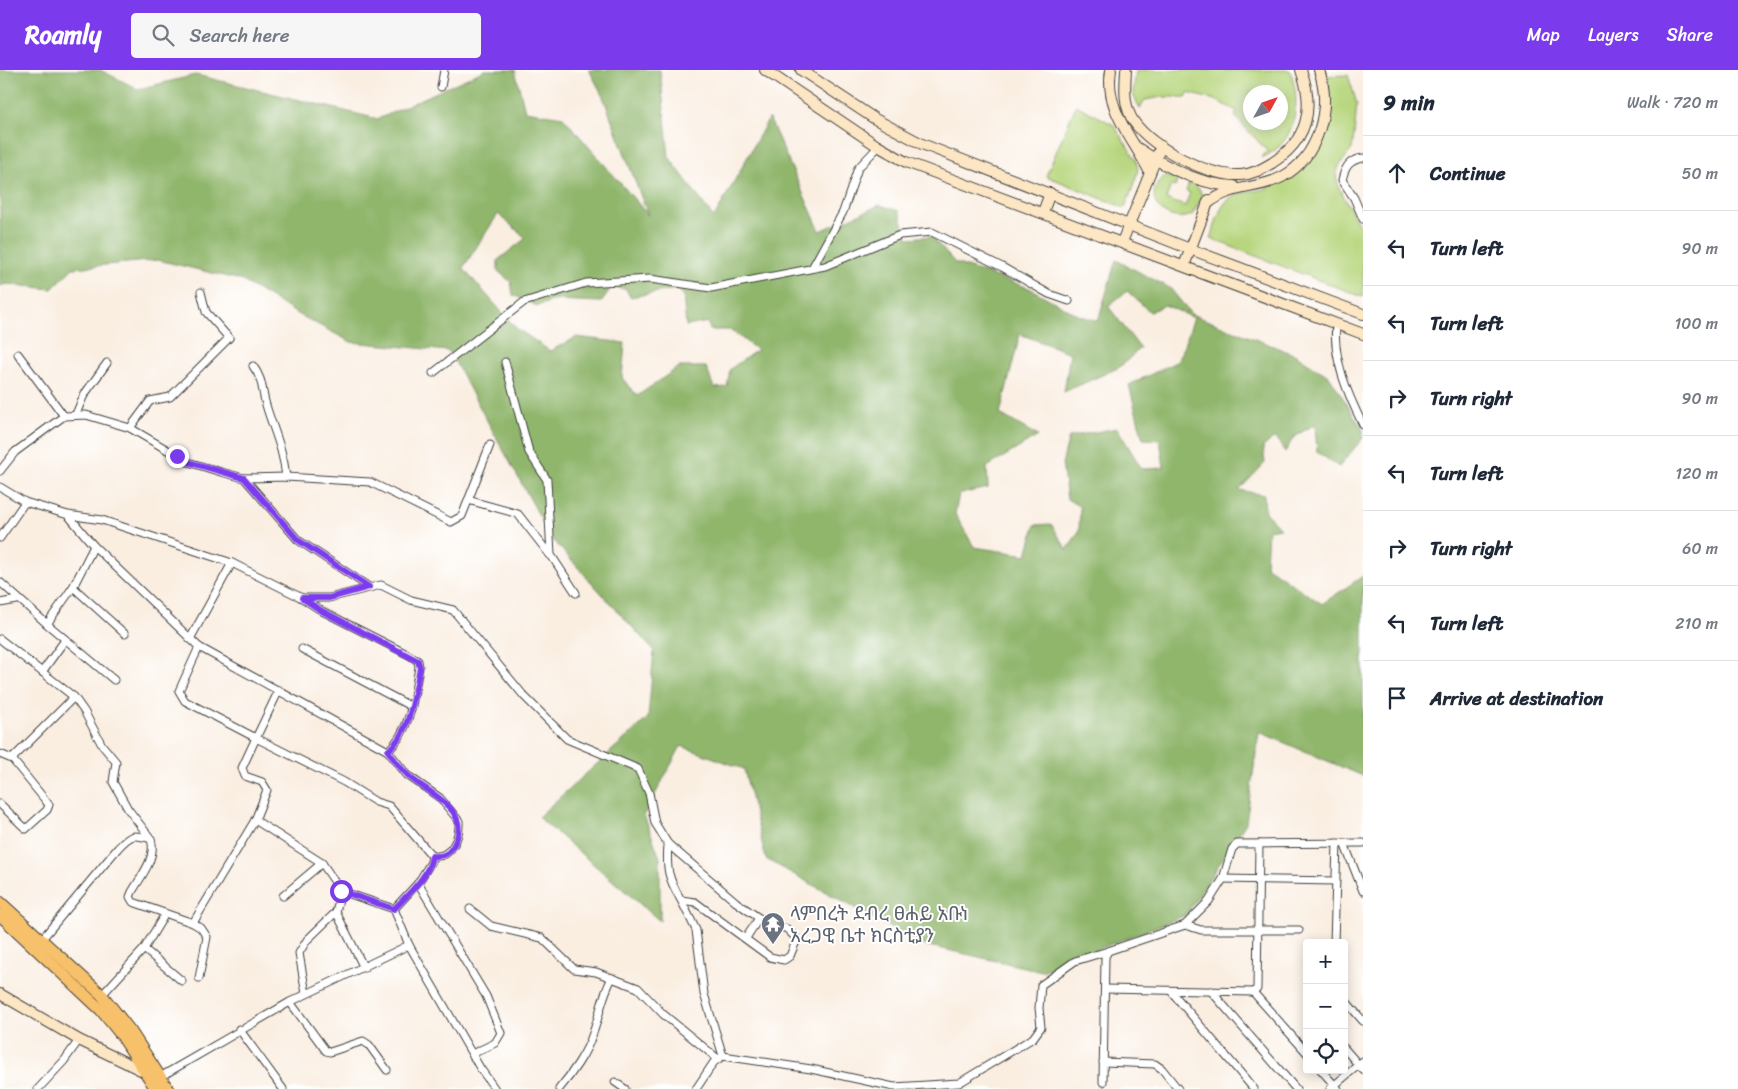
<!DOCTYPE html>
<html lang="en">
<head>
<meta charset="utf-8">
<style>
  body { margin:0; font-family:Sriracha,"Noto Sans Ethiopic",sans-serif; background:#f6f6f7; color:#1f2937 }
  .controls { position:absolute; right:15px; bottom:15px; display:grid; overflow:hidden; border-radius:5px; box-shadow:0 2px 12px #0003 }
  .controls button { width:45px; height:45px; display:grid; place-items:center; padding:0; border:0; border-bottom:1px solid #e0e1e3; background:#fff; color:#1f2937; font:25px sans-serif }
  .compass { position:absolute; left:1243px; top:15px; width:45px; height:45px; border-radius:50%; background:#fff; box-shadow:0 2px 12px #0003; rotate:50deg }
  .stop { position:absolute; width:15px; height:15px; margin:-11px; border:4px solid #7c3aed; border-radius:50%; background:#fff }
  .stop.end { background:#7c3aed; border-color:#fff; box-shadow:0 1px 5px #0008 }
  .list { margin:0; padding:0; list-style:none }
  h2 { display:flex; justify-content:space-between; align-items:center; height:65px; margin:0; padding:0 20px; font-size:21px }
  h2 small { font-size:16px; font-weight:400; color:#747a83 }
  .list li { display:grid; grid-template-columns:32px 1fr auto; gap:15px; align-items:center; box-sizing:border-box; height:75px; padding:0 20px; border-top:1px solid #e0e1e3 }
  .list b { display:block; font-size:19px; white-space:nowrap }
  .list em { font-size:16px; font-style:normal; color:#747a83 }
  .icon { flex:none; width:28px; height:28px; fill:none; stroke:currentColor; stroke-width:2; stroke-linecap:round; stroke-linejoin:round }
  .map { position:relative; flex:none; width:1363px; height:1019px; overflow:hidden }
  header { display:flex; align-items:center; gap:30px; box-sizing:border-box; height:70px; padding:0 25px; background:#7c3aed; color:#fff }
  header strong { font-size:24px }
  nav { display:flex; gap:28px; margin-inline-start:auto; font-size:18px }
  .search { width:350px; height:45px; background:#f6f6f7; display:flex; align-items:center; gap:12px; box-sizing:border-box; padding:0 18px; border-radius:5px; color:#747a83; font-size:19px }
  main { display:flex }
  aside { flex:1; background:#fff }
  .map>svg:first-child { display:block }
</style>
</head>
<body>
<header>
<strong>Roamly</strong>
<div class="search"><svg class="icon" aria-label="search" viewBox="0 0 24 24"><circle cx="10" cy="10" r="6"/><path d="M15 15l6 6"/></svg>Search here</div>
<nav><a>Map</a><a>Layers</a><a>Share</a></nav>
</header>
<main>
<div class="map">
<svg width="1363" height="1019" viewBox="0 0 1363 1019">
  <rect width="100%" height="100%" fill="#fff"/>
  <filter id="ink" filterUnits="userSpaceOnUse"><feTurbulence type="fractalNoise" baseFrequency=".02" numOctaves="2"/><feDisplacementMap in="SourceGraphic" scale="10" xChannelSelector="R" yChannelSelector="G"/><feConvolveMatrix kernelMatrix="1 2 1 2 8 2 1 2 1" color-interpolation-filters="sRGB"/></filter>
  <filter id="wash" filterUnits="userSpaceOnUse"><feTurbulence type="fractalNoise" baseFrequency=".0096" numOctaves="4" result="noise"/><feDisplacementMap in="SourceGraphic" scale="20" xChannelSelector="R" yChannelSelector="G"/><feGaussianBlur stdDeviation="1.12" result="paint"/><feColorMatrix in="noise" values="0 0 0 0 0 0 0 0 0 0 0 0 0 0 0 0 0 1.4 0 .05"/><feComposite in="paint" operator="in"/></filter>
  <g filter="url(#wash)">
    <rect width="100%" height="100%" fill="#faeee1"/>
    <g fill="#b6d57c" stroke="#69784c" fill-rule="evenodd">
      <path d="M1136,0H1290C1302,32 1297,74 1261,88L1267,81L1235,46L1237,41L1215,30L1188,23L1186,27H1162L1145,30L1140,39L1133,24ZM1280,22V52H1250V22Z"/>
      <path d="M1348,5L1357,34L1354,65L1352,79L1339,96L1336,105L1339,118L1363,162V227L1211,169C1215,157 1217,143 1225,133C1236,120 1253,123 1267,118C1280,113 1288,105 1298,95C1330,64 1333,50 1327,6Z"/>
      <path d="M1076,35L1114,55L1136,90L1138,99L1135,111L1125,138L1046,106Z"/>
      <path d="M1165,106L1178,108L1175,117L1171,115L1166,129L1185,136L1190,123L1186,121L1190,111L1200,120L1202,127L1192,145C1166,156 1138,127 1165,106Z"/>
    </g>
    <path fill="#90b66c" stroke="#566944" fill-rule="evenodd" d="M0,0H100L138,19L196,5L378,49L485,0H515L525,41L563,47L648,145L602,24L589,0H660L669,87L714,148L769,48L820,161L880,135L899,141L908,168L931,166L955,193L1029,218L1078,245L1098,251L1116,190L1170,218L1191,244L1296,285L1330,307L1363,360V368L1339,397L1317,382L1315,354L1294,367L1285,382L1275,367L1263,377L1265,393L1239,420L1264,425L1265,442L1280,458L1268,460L1266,496L1322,534L1363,506V706L1259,662L1246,753L1186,845L1042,901L920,874L766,789L744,699L681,676L644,745L660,788V851L538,747L648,648L654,581L552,469L449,281L351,272L296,243L241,210L158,190L73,198L52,219L6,214L0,216ZM498,144L526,168L498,190V201L511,212L513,225L537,236L554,230L601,232L611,218L626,219L630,227L676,219L683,225L686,256L708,252L710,260H731L757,280L730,299L727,317L714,318L706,297H679L637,326L622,308L625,273L577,267L550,281L516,258L463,198ZM1127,221L1150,242L1165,235L1194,248L1178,291L1129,315L1143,369L1160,370L1164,398L1142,399L1117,358L1069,367L1062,394L1067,429L1080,437L1079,461L1067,480L1051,454L1035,455L1027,485L974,477L955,444L959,424L988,418L987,397L1038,366L1000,344L1020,264L1070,283L1064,322L1120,297L1140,278L1108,236Z"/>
  </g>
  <g filter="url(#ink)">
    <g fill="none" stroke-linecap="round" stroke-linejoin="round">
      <g stroke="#3d3c3a" stroke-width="9">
        <g id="street">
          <path d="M441,17L444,0"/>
          <path d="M1363,88C1349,90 1345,97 1342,110L1354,128L1363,149"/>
          <path d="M812,198L843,142L858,98L879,76"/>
          <path d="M1336,254C1332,288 1348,325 1363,355"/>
          <path d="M18,284L64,346"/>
          <path d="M505,292L529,382L547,410L551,485L576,523"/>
          <path d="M253,296C264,311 261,319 266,335C274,362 283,378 286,407"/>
          <path d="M433,303L524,232L586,213L650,209L711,218L825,196L900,165L932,162L1002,197L1049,224L1069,231"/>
          <path d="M76,344L84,325L107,293"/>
          <path d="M130,358L150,331L170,327L229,268L206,242L201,222"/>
          <path d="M0,401L15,382L64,346L86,345L130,358L188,392L221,402L244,408L286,407L370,412L451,452L462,446L490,375"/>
          <path d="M244,408L298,470L369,517"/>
          <path d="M0,417L25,432L68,445L94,476L199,577L388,681C411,660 414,626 419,597L418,591L411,586L322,541L302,528L232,493L102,450L68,445"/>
          <path d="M468,430L518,444L550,485"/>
          <path d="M0,468L25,432"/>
          <path d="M0,512L47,554L73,517L94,476"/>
          <path d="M73,517L125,564"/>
          <path d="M302,528H329L381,515L411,530L453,540L524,626L567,669L638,699L649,723L655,753L668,774L736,832L759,848L787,859L797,869L790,886L784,890L770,887L695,832L681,830L696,860L704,924L723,986"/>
          <path d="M0,533L17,530"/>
          <path d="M47,554L114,610"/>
          <path d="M0,569L74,627L84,641L102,675L116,692L113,712L128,739L151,769"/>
          <path d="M190,569L232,493"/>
          <path d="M199,577L179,621L185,631L256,668L242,698L245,706L262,712L267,720L255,750"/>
          <path d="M302,579L412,637"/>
          <path d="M42,602L65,570"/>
          <path d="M279,620L256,668L344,712L376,732L389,736L432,786L431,792L418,813"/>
          <path d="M388,681L407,705L440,728L459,751C460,768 451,789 432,786"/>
          <path d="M0,684L12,689"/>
          <path d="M0,734L26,759L47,740L49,735L46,731L12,689L74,627"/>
          <path d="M1344,773L1363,821"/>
          <path d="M668,774C666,799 668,808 681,830"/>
          <path d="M322,793L341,821"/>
          <path d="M1223,809L1336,811"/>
          <path d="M394,839L418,813L486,926L501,963L495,973L472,984"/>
          <path d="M470,839L491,856L542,868L574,899L596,902L638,918L663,944L718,989"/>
          <path d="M336,842L341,821L394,839L409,875L480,998L495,1019"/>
          <path d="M1185,855L1201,860H1299"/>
          <path d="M746,868L759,848"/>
          <path d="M42,869L118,778C131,764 133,764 151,769C157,788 141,806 132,822L130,827L133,832L193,853"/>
          <path d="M1334,873L1337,773"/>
          <path d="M144,879L182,911"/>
          <path d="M199,908L207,867L201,858L193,853L255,750L322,793L283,826"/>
          <path d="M1105,919L1253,922L1257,919L1259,774"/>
          <path d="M1171,921L1254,1019"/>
          <path d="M1211,921L1296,1019"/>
          <path d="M1253,922L1307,983"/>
          <path d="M306,924L299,883L307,870L336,842L364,898"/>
          <path d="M102,925L144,879L165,844"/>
          <path d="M1344,929L1363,951"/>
          <path d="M290,932L326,981L330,982L363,971L369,975L387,1000"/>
          <path d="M239,959L283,1019"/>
          <path d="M1344,978L1363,1000"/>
          <path d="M1103,992L1155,994L1162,999L1178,1019"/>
          <path d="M1321,1000L1338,1019"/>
          <path d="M160,1007L290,932L409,875"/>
          <path d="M615,1012L625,1019"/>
          <path d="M1103,1012L1105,887L1108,881L1185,855L1209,831L1223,809L1232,779L1237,774L1363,773"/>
          <path d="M38,1019L64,991L79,970"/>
          <path d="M559,1019C572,1004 587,982 593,963C600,944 602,926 612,908"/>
          <path d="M696,1019L714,992L723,986L811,999L894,1017L959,1013L1033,968L1041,957L1039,938L1041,915L1075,891L1108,881"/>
          <path d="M1330,1019L1363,991"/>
        </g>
      </g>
      <g stroke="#3d3c3a" stroke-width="12">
        <g id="secondary">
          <path d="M765,0L876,75L906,92L1363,264"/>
          <path d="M801,0L875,49L922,74L1190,179L1363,244"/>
          <path d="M1111,0C1104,40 1134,69 1150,103"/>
          <path d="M1126,0C1125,18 1123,36 1134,52C1153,78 1208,107 1241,105C1253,104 1262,99 1272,93C1308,70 1315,39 1301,0"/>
          <path d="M1136,77C1164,96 1200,115 1234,116"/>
          <path d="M1207,134C1234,113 1255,121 1282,107C1319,87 1332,38 1319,0"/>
          <path d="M1043,142L1050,123"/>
          <path d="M1122,172L1161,76"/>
          <path d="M1184,196L1209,130"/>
          <path d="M0,924L79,970L147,1003"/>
        </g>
      </g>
      <g stroke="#3d3c3a" stroke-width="13">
        <g id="primary">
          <path d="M0,832L102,925L131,962L168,1019"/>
          <path d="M0,845L101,940L122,966L156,1019"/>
        </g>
      </g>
      <use href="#street" stroke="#fff" stroke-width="7"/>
      <use href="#secondary" stroke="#fce6c4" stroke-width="10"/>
      <use href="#primary" stroke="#f7c06b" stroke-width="11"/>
    </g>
  </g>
  <g fill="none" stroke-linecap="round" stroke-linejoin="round" filter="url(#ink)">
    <path stroke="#7c3aed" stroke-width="6" d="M177,386L188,392L244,408L298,470L369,517L329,528H302L322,541L418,591L420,598C414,626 411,660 388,681C395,690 402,701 411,708C433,726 475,742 452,778C447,786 440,787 432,786C429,807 407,825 394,839L341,821"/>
  </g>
  <defs>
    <g id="temple-pin" transform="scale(1.25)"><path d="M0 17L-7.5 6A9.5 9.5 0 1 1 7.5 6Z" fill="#6b7280" stroke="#fff"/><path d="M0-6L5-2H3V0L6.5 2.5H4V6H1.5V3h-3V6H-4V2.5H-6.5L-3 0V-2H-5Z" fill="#fff"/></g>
  </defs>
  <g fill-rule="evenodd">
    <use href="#temple-pin" x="773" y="854"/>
  </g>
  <g text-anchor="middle" stroke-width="4" stroke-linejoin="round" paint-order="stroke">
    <g font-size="19" fill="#5b616d" stroke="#fff" text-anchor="start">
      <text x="790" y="850">ላምበረት ደብረ ፀሐይ አቡነ<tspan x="790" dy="22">አረጋዊ ቤተ ክርስቲያን</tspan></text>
    </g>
  </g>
</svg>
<div class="controls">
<button>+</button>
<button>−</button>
<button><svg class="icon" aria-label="locate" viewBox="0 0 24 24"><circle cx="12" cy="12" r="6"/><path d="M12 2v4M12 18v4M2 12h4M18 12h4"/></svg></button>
</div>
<svg class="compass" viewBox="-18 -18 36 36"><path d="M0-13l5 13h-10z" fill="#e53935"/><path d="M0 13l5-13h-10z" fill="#747a83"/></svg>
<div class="stop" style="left:341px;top:821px"></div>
<div class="stop end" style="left:177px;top:386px"></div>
</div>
<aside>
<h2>9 min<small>Walk · 720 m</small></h2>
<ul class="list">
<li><svg class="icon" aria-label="ahead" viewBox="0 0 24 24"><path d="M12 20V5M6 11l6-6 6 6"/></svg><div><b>Continue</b></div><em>50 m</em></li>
<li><svg class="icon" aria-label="left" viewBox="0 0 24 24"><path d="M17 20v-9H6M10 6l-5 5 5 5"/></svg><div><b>Turn left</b></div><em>90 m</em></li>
<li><svg class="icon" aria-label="left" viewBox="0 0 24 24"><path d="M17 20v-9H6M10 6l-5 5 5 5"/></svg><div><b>Turn left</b></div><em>100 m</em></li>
<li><svg class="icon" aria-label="right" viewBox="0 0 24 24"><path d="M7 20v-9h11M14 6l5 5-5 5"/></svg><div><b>Turn right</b></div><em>90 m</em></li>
<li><svg class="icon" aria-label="left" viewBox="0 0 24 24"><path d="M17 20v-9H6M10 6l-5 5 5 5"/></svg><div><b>Turn left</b></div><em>120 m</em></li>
<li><svg class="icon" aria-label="right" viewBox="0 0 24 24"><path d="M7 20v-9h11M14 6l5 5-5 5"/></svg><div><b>Turn right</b></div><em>60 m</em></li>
<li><svg class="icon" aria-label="left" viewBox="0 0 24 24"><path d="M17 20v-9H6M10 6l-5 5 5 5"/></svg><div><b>Turn left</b></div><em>210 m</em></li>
<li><svg class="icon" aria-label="arrive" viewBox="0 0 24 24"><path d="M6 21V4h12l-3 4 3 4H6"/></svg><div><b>Arrive at destination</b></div></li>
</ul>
</aside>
</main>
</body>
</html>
